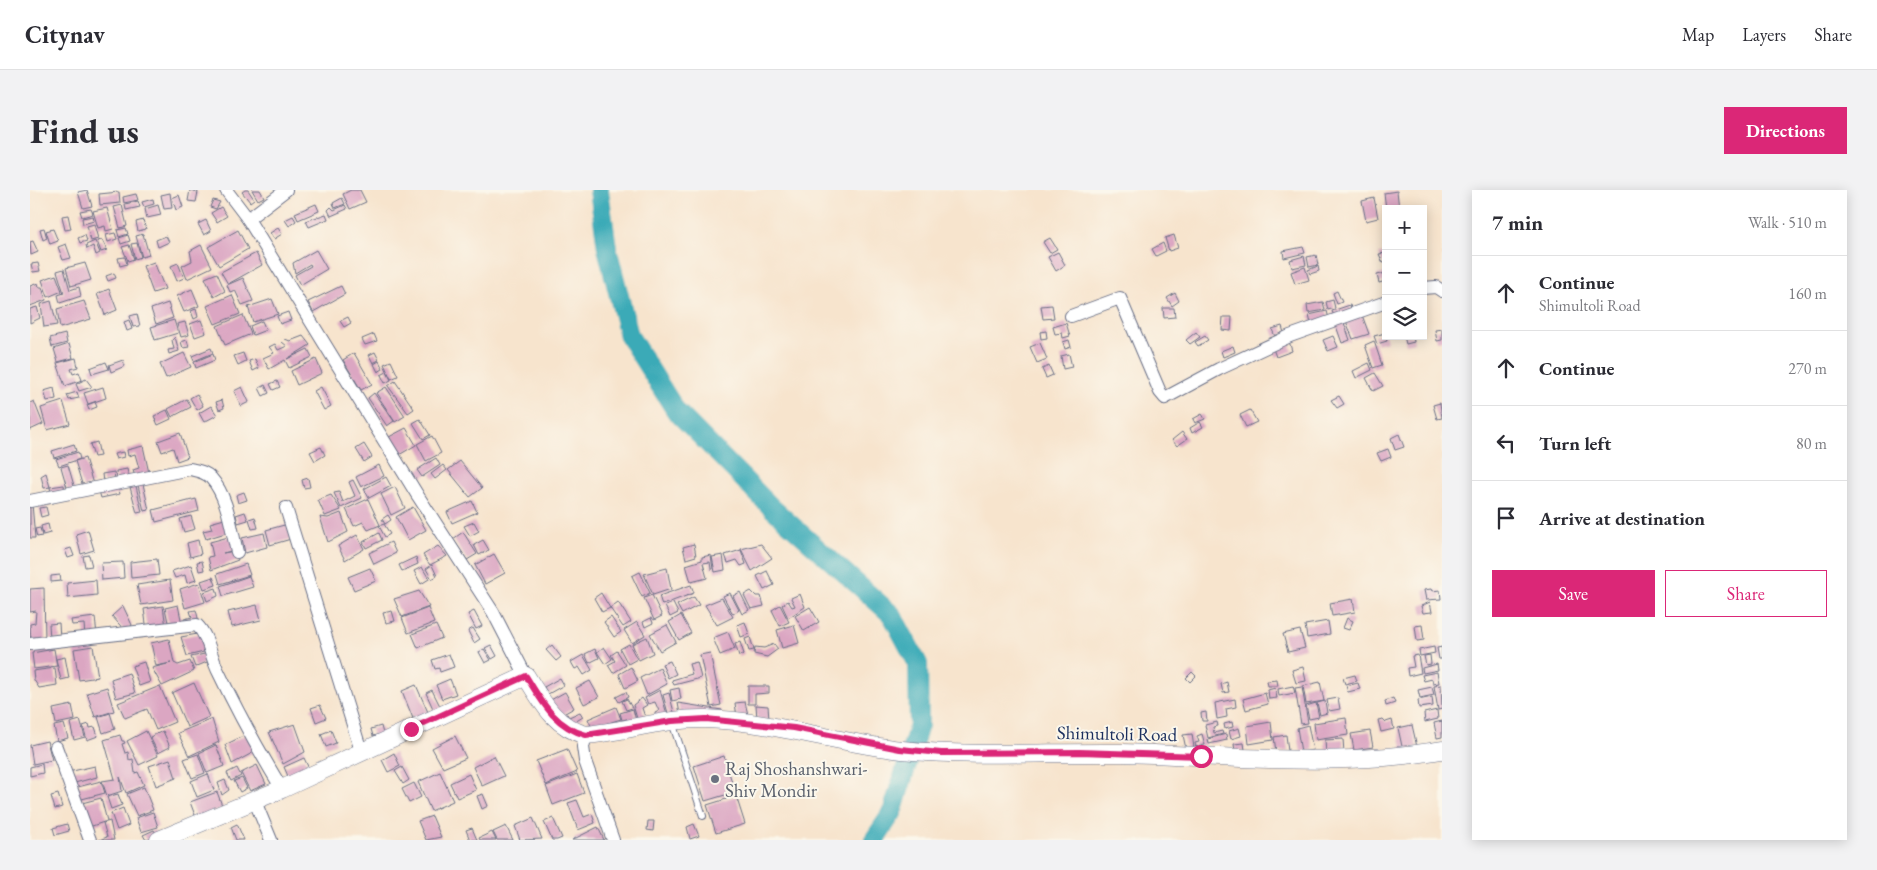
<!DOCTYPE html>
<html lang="en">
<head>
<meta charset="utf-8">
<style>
  body { margin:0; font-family:"EB Garamond",serif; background:#f2f2f3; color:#2b2b33 }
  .controls { position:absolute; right:15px; top:15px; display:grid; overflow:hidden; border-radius:0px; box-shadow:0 2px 12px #0003 }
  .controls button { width:45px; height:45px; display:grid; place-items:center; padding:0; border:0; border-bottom:1px solid #e1e1e2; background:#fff; color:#2b2b33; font:25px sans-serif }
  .stop { position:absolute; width:15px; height:15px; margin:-11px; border:4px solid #db2777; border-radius:50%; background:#fff }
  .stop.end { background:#db2777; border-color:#fff; box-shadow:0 1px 5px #0008 }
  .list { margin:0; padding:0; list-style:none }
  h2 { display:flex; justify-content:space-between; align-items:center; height:65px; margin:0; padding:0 20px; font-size:21px }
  h2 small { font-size:16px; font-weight:400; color:#7c7c81 }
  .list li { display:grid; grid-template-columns:32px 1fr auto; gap:15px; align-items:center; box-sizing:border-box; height:75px; padding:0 20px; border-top:1px solid #e1e1e2 }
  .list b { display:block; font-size:19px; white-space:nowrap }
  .list p { margin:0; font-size:16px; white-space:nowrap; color:#7c7c81 }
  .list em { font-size:16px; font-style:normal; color:#7c7c81 }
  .actions { display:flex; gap:10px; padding:15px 20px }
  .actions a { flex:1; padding:11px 0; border:1px solid #db2777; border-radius:0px; text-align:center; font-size:18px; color:#db2777 }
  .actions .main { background:#db2777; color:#fff }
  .icon { flex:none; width:28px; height:28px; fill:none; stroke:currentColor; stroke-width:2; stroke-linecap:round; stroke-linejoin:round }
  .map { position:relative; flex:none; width:1412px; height:650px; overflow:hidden; border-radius:0px }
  header { display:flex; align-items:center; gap:30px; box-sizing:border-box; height:70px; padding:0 25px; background:#fff; border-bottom:1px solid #e1e1e2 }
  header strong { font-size:24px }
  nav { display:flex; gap:28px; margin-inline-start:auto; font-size:18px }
  .intro { display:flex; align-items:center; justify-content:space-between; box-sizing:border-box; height:120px; padding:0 30px }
  h1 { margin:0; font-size:35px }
  .button { padding:12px 22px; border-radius:0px; background:#db2777; color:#fff; font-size:18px; font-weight:700 }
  main { display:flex; gap:30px; padding:0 30px }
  aside { flex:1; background:#fff; border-radius:0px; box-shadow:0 2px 12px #0003 }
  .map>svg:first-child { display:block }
</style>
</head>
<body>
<header>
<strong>Citynav</strong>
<nav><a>Map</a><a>Layers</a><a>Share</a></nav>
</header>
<div class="intro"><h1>Find us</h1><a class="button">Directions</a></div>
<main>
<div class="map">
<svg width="1412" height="650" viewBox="0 0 1412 650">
  <rect width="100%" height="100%" fill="#fbf7ec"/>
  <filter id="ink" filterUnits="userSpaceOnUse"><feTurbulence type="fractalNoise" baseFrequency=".02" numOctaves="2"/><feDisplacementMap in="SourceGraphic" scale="10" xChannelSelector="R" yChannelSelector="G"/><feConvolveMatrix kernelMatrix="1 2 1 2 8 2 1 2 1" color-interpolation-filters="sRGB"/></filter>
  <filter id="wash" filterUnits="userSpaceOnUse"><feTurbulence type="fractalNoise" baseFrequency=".0096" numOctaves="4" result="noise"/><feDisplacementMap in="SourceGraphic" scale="20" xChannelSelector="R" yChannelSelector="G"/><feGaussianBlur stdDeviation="1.12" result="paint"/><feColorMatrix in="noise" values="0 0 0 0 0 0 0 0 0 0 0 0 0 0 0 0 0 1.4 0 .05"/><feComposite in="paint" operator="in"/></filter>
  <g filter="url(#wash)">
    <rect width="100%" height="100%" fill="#f7e4cd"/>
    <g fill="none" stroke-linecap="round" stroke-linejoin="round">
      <path stroke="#3aaab7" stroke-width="20" d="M569,0L577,58L599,146L646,221L742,318L862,425L888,474L889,535L862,623L844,650"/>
    </g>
    <g id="blocks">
      <g fill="#dba6c2">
        <path d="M57,0L62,16L53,18L48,2Z"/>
        <path d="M160,0L168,2L166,12L158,11Z"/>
        <path d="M215,0H218L224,9L220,12L212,2Z"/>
        <path d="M222,0H230L234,7L228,10Z"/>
        <path d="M321,0H330L336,12L320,19L313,4Z"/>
        <path d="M1367,1L1369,19H1356L1354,3Z"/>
        <path d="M89,2L90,13L70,15L69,4Z"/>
        <path d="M140,3L142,18L134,19L131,5Z"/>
        <path d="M106,4L108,10L94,13L93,7Z"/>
        <path d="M149,5L153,17L146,20L142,8Z"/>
        <path d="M312,8L315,14L305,18L303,13Z"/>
        <path d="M1344,8L1348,28L1336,31L1332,11Z"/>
        <path d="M123,9L124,14L114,17L112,12Z"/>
        <path d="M183,10L190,12L186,19L180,17Z"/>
        <path d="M108,11L110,17L96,20L95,14Z"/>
        <path d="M286,14L289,21L268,30L265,23Z"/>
        <path d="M92,15L97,36L90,38L84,17Z"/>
        <path d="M128,15L131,25L117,28L115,19Z"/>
        <path d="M315,15L317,19L301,26L298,20L301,17L304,20Z"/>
        <path d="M191,17L197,26L187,32L181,23Z"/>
        <path d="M77,18L83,39L76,41L75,36L68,38L63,21Z"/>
        <path d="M61,19L63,24L52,27L50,21Z"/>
        <path d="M296,24L298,29L279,37L276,31Z"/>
        <path d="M38,25L41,39L35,40L32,26Z"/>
        <path d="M63,26L64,31L53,34L52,28Z"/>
        <path d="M263,26L266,31L259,36L255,30Z"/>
        <path d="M113,30L116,39L108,41L106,32Z"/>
        <path d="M176,30L181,41L174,45L168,34Z"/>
        <path d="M64,34L68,49L61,51L57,36Z"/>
        <path d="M14,38L17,48L13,50L10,39Z"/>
        <path d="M96,38L98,44L89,47L87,40Z"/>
        <path d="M248,38L252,44L244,49L240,43Z"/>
        <path d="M23,39L28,51L20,54L16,41Z"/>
        <path d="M208,40L218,59L189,76L178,57Z"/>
        <path d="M85,43L87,49L78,52L76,45Z"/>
        <path d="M113,44L119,65L112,67L106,46Z"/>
        <path d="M55,45L57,51L50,53L48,48Z"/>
        <path d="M98,45L100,51L91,54L89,48Z"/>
        <path d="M1144,45L1148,58L1139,61L1135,48Z"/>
        <path d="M136,46L139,52L128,57L126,50Z"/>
        <path d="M1020,48L1027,59L1020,63L1013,52Z"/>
        <path d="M72,50L77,60L71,62L67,51Z"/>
        <path d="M3,51L8,62L1,65L0,52Z"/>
        <path d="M65,51L70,63L66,65L63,56L57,59L56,55Z"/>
        <path d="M107,53L111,67L105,69L101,54Z"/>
        <path d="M1133,53L1136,61L1126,66L1122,59Z"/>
        <path d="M36,54L41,68L33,70L28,57Z"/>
        <path d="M99,55L104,69L98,71L92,57Z"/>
        <path d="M171,55L182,77L157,89L152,76L162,71L160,61Z"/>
        <path d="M1273,57L1275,63L1254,68L1253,61Z"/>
        <path d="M286,60L297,79L270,95L265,85L281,76L280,74L265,83L263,73Z"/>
        <path d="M1028,62L1035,75L1026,81L1018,67Z"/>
        <path d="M226,63L232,75L198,94L191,82Z"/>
        <path d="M1356,63V72L1353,73L1349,64Z"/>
        <path d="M1286,65L1288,75L1279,77L1277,67Z"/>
        <path d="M1274,66L1276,75L1262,78L1260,70Z"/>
        <path d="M95,67L97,74L90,76L88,68Z"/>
        <path d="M124,72L135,99L123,103L113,76Z"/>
        <path d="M8,73L10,81L3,82L1,74Z"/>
        <path d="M55,73L61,90L41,96L36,78Z"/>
        <path d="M148,73L154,88L147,91L141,76Z"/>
        <path d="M1288,76L1289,81L1280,84L1278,80Z"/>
        <path d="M1275,77L1279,90L1265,94L1261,82Z"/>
        <path d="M34,79L40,100L49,97L51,106L30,113L28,105L34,103L27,81Z"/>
        <path d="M84,83L86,88L78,91L76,86Z"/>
        <path d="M187,83L195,101L184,107L175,88Z"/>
        <path d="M1356,83V91L1349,93L1347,85Z"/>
        <path d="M26,85L32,101L18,107L12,90Z"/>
        <path d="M213,88L223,111L212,115L205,100L200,102L197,95Z"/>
        <path d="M8,93L9,97H12L16,110L0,116V96Z"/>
        <path d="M311,96L315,104L283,122L278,112Z"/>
        <path d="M79,99L87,120L75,125L67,104Z"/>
        <path d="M162,99L169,116L154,122L147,106Z"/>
        <path d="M1307,101L1312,112L1307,114L1303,103Z"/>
        <path d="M1145,103L1149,111L1142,116L1137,108Z"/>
        <path d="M202,105L210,124L185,134L177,116Z"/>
        <path d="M242,109L248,124L223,132L218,117Z"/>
        <path d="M1303,110L1305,118L1298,120L1296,112Z"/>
        <path d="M21,111L27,135L14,137L11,114Z"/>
        <path d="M54,111L61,129L30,138L27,119Z"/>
        <path d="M1293,112L1295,120L1278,123L1277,115Z"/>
        <path d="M138,113L143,128L126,134L121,119Z"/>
        <path d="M1022,115L1024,128L1013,129L1011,116Z"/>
        <path d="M1320,115L1322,121L1304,126L1302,121Z"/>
        <path d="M7,117L10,128L0,133V119Z"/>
        <path d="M1133,118H1144L1145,127L1134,128Z"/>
        <path d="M166,119L168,127L164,129L161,121Z"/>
        <path d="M1297,121L1299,129L1281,134L1279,125Z"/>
        <path d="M258,122L261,130L250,134L247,126Z"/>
        <path d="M107,124L110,136L103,137L100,126Z"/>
        <path d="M213,125L221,144L195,155L187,136Z"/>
        <path d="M1332,125L1339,144L1323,149L1316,131Z"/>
        <path d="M318,127L321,133L314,137L310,131Z"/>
        <path d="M1193,127H1202L1201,141L1192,140Z"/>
        <path d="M99,130L102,139L97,141L94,132Z"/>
        <path d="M144,130L148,143L125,150L121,137Z"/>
        <path d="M171,130L176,143L165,147L160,134Z"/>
        <path d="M1313,130L1320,150L1312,153L1305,133Z"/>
        <path d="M232,131L236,140L223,145L220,136Z"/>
        <path d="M155,132L159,145L151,147L147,134Z"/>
        <path d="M1036,133L1040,146L1033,148L1032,143L1025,144L1023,137Z"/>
        <path d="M1252,136L1254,143L1245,147L1242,139Z"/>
        <path d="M1412,139V150L1407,151L1405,140Z"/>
        <path d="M1016,141L1017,148L1011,149L1010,142Z"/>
        <path d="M1166,142L1170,147L1160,154L1156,150Z"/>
        <path d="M1355,143L1357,151L1347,154L1344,146Z"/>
        <path d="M35,144L37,153L22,157L20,148Z"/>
        <path d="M344,144L347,151L335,155L332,149Z"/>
        <path d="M273,146L280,155L257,169L278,159L282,167L259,178L255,170L239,179L233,168L244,163L239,157L245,154L248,160L257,156L252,152L255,149L260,151Z"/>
        <path d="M1175,146L1178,150L1168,156L1165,152Z"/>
        <path d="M1303,146L1308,157L1298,161L1293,150Z"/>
        <path d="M1374,146H1383L1384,152L1376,154Z"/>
        <path d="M145,147L149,161L139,164L138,160L144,159L142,150Z"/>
        <path d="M157,150L159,157L153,158L151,152Z"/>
        <path d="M1039,150L1041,157L1035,159L1033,152Z"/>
        <path d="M1259,151L1262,161L1246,167L1242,156Z"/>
        <path d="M1344,151L1352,175L1343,178L1335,155Z"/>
        <path d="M1010,153L1017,169L1007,173L1000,157Z"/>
        <path d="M39,154L43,168L28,172L24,159Z"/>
        <path d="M1203,156L1205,162L1193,167L1191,161Z"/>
        <path d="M181,158L183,163L164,171L162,166Z"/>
        <path d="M345,162L349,170L343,173L339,165Z"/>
        <path d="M154,163L161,177L136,188L130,174Z"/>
        <path d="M213,163L216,171L208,175L204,166Z"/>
        <path d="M324,163L342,194L331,200L313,170Z"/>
        <path d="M183,164L185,170L166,178L164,172Z"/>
        <path d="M1039,164L1042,177L1033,179L1031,166Z"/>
        <path d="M46,168L48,177L41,179L43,184L49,182L52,190L35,196L27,173Z"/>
        <path d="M225,169L229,178L223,181L219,171Z"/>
        <path d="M286,169L292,183L267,195L261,181Z"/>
        <path d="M93,170L95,176L81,182L79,175Z"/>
        <path d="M349,171L353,179L348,182L344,174Z"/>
        <path d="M361,171L368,186L361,189L354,174Z"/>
        <path d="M76,172L79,179L62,184L60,178Z"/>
        <path d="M1339,173L1342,180L1326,188L1323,181Z"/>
        <path d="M1019,176L1023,185L1016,188L1012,179Z"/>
        <path d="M357,182L361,190L355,193L351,185Z"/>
        <path d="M1345,183L1353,196L1343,201L1336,188Z"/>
        <path d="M56,189L62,197L49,201L46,194Z"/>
        <path d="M247,191L250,197L243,200L240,194Z"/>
        <path d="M365,191L384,219L378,223L358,196Z"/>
        <path d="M235,195L239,203L233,206L229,198Z"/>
        <path d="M73,197L76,208L58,214L54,203Z"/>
        <path d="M212,197L219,212L211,216L204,201Z"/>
        <path d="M291,197L301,216L294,220L284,201Z"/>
        <path d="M356,197L375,226L365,232L346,203Z"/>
        <path d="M24,198L26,209L17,211L14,201Z"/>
        <path d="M47,202L49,208L39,210L37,205Z"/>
        <path d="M344,203L364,231L357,236L338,208Z"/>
        <path d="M167,204L173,216L167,220L160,208Z"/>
        <path d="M1309,206L1314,214L1307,218L1301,210Z"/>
        <path d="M157,209L161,217L142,227L138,219Z"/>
        <path d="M192,210L194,218L189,220L186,212Z"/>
        <path d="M4,211L13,234L0,240V213Z"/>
        <path d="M33,211L40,234L17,240L11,218Z"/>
        <path d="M65,212L67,217L59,220L57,215Z"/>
        <path d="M1410,213L1412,228L1407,229L1403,215Z"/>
        <path d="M181,216L187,225L174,232L169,223Z"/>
        <path d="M137,220L141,229L128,235L124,226Z"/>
        <path d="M1220,220L1227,232L1216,237L1210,225Z"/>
        <path d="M1172,224L1175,229L1165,233L1163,229Z"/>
        <path d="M390,229L400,245L393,249L383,233Z"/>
        <path d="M1170,232L1173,237L1162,243L1160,238Z"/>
        <path d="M376,238L386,255L369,265L359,247Z"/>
        <path d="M1152,242L1157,249L1147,256L1142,250Z"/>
        <path d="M150,243L158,267L147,271L143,258L132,262L128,251Z"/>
        <path d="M1369,244L1374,257L1365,260L1361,248Z"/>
        <path d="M402,246L411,263L396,271L387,254Z"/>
        <path d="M67,252L70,266L64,267L60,254Z"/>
        <path d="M44,254L46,261L24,268L22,261Z"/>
        <path d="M334,254L342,267L334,272L326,259Z"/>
        <path d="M113,256L119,283L105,287L103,280L109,278L105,264L98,266L97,260Z"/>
        <path d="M291,257L295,265L285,271L280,262Z"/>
        <path d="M1358,259L1361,267L1351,271L1347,263Z"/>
        <path d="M48,262L50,269L29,276L26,269Z"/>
        <path d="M93,262L94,267L86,269L84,264Z"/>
        <path d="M55,268L63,294L53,297L45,271Z"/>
        <path d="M406,268L410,275L392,287L387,280Z"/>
        <path d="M430,271L452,298L440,307L418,280Z"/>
        <path d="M38,275L45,299L38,301L31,277Z"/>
        <path d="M349,275L354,286L331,297L326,287Z"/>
        <path d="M413,275L417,280L405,289L401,284Z"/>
        <path d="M97,279L99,288L87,290L86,281Z"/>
        <path d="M84,282L85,290L73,292L72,284Z"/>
        <path d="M16,283L20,297L14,298L11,286Z"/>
        <path d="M356,287L361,296L339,308L334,299Z"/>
        <path d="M278,288L280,297L274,298L272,290Z"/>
        <path d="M323,290L332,308L311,318L304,303L309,302L313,312L325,306L319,292Z"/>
        <path d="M113,294L119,320L114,321L108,295Z"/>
        <path d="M34,295L35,301L21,303L20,297Z"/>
        <path d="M106,296L112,322L107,323L100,297Z"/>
        <path d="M88,297L90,304L71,308L69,301Z"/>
        <path d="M365,297L375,318L361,325L351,304Z"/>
        <path d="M214,302L217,310L208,313L206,305Z"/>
        <path d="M301,305L311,320L295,326L288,310Z"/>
        <path d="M166,309L169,321L126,332L123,320Z"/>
        <path d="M338,309L350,335L338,340L333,332L324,336L316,319Z"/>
        <path d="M442,311L447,322L422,333L417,322Z"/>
        <path d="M0,314H2L5,348H0Z"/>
        <path d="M16,317L18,325L11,327L9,318Z"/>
        <path d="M383,317L396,340L378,350L366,327Z"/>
        <path d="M215,322L218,330L208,333L206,325Z"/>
        <path d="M311,323L318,342L298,352L290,327L298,328Z"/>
        <path d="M358,325L361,330L355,334L352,329Z"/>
        <path d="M161,326L165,339L154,342L150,329Z"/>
        <path d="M225,327L228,338L222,339L219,329Z"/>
        <path d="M198,328L202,341L176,349L173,341L182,339L180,333Z"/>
        <path d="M444,332L449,341L440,346L434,336Z"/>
        <path d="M18,334L20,343L13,345L11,336Z"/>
        <path d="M258,334L261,349L240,355L236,340Z"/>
        <path d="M354,334L360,344L355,347L349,336Z"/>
        <path d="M10,338L12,346L7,347L5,339Z"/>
        <path d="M58,340L64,360L51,364L46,344Z"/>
        <path d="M433,342L447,364L437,370L423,349Z"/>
        <path d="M234,343L237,357L215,363L212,348Z"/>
        <path d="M349,343L352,350L336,358L333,352Z"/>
        <path d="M327,345L334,359L315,370L308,356Z"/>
        <path d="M202,346L206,360L193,363L205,361L208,370L181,380L178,367L183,366L180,352Z"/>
        <path d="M168,350L171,364L160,367L157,353Z"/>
        <path d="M453,350L459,360L449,365L444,355Z"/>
        <path d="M361,352L366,363L344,374L339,363Z"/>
        <path d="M664,354L666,366L656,369L653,357Z"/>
        <path d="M731,354L742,368L722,381L711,359Z"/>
        <path d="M408,356L417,366L400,375L393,365Z"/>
        <path d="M41,358L44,366L38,368L35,360Z"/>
        <path d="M711,360L716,374L711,376L707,370L698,373L695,365Z"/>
        <path d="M464,364L475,383L455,394L445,375Z"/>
        <path d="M59,365L62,376L55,377L53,366Z"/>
        <path d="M681,365L683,379H681L680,372L673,373L677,388L661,392L656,375L672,370V367Z"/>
        <path d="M693,365L695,380L685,382L682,367Z"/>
        <path d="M386,367L388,374L372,381L369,375Z"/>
        <path d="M127,369L129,385L101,388L100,372Z"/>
        <path d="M172,371L174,380L169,381L167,372Z"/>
        <path d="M93,372L94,388L72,390L71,373Z"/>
        <path d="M216,374L220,385L190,394L187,384Z"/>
        <path d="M161,375L166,390L157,393L155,385L145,388L142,381Z"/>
        <path d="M402,375L407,386L402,389L396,379Z"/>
        <path d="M392,377L399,389L391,394L384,381Z"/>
        <path d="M340,378L346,391L324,400L318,387Z"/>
        <path d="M637,378L641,399L623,405L614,384Z"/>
        <path d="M737,381L744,395L734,400L727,386Z"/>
        <path d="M610,382L620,403L612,407L602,386Z"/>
        <path d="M30,385L31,391L21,392V386Z"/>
        <path d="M219,386L223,397L193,406L190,396Z"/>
        <path d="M183,387L186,395L174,399L171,391Z"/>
        <path d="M66,390L67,405L38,408L37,393Z"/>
        <path d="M140,390L143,410L111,415L107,395Z"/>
        <path d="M169,393L175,412L155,418L150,399Z"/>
        <path d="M661,395L664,403L632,415L629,406Z"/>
        <path d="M14,398L15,450L1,453L0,434L5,433L6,421L0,422V399Z"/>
        <path d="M186,398L188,406L177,411L174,402Z"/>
        <path d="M1401,399L1402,401L1410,400L1411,409L1396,410L1394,400Z"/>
        <path d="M389,401L399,417L372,427L364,409Z"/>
        <path d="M721,401L726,406H731L734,416L721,419L714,405Z"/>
        <path d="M710,402L719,420L712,424L703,406Z"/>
        <path d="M571,403L580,418L572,422L564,408Z"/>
        <path d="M700,403L709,420L703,424L693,406Z"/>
        <path d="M770,404L775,417L758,428L752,415L758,411L762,417L765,416L761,408Z"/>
        <path d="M622,405L632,426L624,430L614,408Z"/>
        <path d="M664,407L669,415L652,424L647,415Z"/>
        <path d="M692,408L703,427L687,435L675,415Z"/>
        <path d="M1323,409L1325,422L1302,426L1300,413Z"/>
        <path d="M588,412L601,432L593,437L580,418Z"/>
        <path d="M1400,412L1402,422L1393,423L1391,416Z"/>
        <path d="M643,413L648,423L640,427L635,416Z"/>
        <path d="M148,415L152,434L139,437L135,418Z"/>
        <path d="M227,415L231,430L202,437L198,422Z"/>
        <path d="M750,415L759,432L750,436L742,420Z"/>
        <path d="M93,416L102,435L95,441L82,426Z"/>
        <path d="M133,416L136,437L117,441L114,419Z"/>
        <path d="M780,417L789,432L774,441L765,426Z"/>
        <path d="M398,418L404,433L378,443L372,428Z"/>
        <path d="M166,420L169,432L155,435L154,429L162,427L160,421Z"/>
        <path d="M362,421L365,431L356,433L353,423Z"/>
        <path d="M444,421L452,436L446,439L438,424Z"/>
        <path d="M651,425L661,443L649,450L639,432Z"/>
        <path d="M65,427L67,445L55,446L54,434L42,435L41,430Z"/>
        <path d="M581,427L591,442L584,447L574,432Z"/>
        <path d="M621,428L623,433L615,437L613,432Z"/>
        <path d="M1317,428L1323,431L1319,440L1313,438Z"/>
        <path d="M1298,431L1300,444L1277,448L1275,435Z"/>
        <path d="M607,432L615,445L602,453L594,440Z"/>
        <path d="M715,432L719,444L711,447L707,435Z"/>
        <path d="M29,433L30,449H20L19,434Z"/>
        <path d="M406,435L412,448L388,458L382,444Z"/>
        <path d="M637,435L646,452L630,461L620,444Z"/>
        <path d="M764,435L769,453L752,458L747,440Z"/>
        <path d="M1392,435L1394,450L1387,451L1385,436Z"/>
        <path d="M443,438L450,449L444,453L438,441Z"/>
        <path d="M1270,440L1275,458L1258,462L1253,444Z"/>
        <path d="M698,442L705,459L690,465L683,448Z"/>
        <path d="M173,443L178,461L157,466L151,447Z"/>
        <path d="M617,447L623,463L609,470L602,454Z"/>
        <path d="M720,447L724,460L719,461L715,449Z"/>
        <path d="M139,449L144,473L148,475L160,471L164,481L132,496L122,478L141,473L126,476L121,453Z"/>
        <path d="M710,452L714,464L709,466L705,454Z"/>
        <path d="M599,454L607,469L598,474L590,459Z"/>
        <path d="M744,454L748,459L737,467L724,464L725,457L734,458Z"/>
        <path d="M461,455L467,466L462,469L455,458Z"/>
        <path d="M522,455L531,467L526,471L516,460Z"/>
        <path d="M63,456L68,487L49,490L44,459Z"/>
        <path d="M574,457L582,469L575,474L567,462Z"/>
        <path d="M1404,457L1405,463L1390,466L1389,460Z"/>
        <path d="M1412,457V469H1409L1407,458Z"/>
        <path d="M24,459L27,476L4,479L2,463Z"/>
        <path d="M454,459L461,470L455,473L449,462Z"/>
        <path d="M565,459L569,468L559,473L555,464Z"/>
        <path d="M587,461L596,475L583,483L578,475L585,471L581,465Z"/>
        <path d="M179,463L180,477L177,472L165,477L161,467Z"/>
        <path d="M680,463L691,515L681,517L670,465Z"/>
        <path d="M419,464L424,477L410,482L409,478L405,479L402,470Z"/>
        <path d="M553,465L562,480L554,485L549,477L545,479L541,472Z"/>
        <path d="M1388,465L1391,483L1378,486L1377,478L1384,477L1382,466Z"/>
        <path d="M1400,465L1401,474L1396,475L1394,466Z"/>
        <path d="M35,467L39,488L31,490L26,469Z"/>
        <path d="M640,471L646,484L638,488L632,474Z"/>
        <path d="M114,472L120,492L109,496L102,476Z"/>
        <path d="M667,472L671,488L644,495L642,490L662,484L659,474Z"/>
        <path d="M1407,474L1408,480L1393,483L1392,478Z"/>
        <path d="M601,477L608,491L595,498L589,484Z"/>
        <path d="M1273,477L1276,491L1266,493L1262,480Z"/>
        <path d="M25,478L27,495L9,498L4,490L3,481Z"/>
        <path d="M630,478L637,494L617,505L610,488Z"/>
        <path d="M1162,482L1166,486L1160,492L1156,488Z"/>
        <path d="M1407,482L1409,493L1403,494L1402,489L1394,491L1392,485Z"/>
        <path d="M99,483L105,503L86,508L81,489Z"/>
        <path d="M1325,485L1327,491L1315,494L1313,488Z"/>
        <path d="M530,488L534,495L518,504L514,497Z"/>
        <path d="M420,489L426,504L412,509L406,495Z"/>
        <path d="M1247,490L1248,496H1238L1237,491Z"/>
        <path d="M560,491L569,507L554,514L546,498Z"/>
        <path d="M1197,492L1199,502L1193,503L1191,494Z"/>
        <path d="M1290,492L1294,511L1276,514L1273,496Z"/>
        <path d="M164,493L179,527L157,537L142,503Z"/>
        <path d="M1328,493L1330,499L1318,502L1316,496Z"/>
        <path d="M386,495L401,529L386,536L372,501Z"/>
        <path d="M1411,495L1412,519L1408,520L1404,496Z"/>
        <path d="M130,496L145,532L126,540L117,519L95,528L88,513Z"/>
        <path d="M718,496H739V503L725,504V514H718Z"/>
        <path d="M1263,496L1265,503L1249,506L1248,499Z"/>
        <path d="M77,497L84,521L65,527L57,503Z"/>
        <path d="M1272,497L1278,533L1271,534L1265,498Z"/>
        <path d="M1402,497L1404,505L1390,508L1388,500Z"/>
        <path d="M649,498L651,509L642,511L640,500Z"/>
        <path d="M1245,498L1247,508L1239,509L1238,500Z"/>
        <path d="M402,500L412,520L405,523L396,503Z"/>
        <path d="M630,500L638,528L626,532L625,523L629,521L625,512L618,514L615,508Z"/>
        <path d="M535,502L544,518L528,527L519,511Z"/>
        <path d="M596,502L598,507L589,512L586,507Z"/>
        <path d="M639,503L645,526L639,527L633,505Z"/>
        <path d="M1235,503L1238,514L1216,520L1213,509Z"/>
        <path d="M1402,507L1403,516L1389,518L1388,510Z"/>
        <path d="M612,508L617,515L612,518L616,530L608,532L603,515Z"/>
        <path d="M1308,508L1310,519L1299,521L1297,510Z"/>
        <path d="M1363,508L1365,513L1356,516L1355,511Z"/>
        <path d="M597,509L602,518L596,520L592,511Z"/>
        <path d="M1205,509L1206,517L1196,519L1197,527L1187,529L1185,513Z"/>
        <path d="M1295,511L1297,523L1290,525L1287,513Z"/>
        <path d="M715,512L718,525L707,527L705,513Z"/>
        <path d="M648,513L692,520L690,524H650Z"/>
        <path d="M1286,513L1289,527L1279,529L1276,516Z"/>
        <path d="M42,515L45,530L26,534L23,519Z"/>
        <path d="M290,515L296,528L286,532L281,518Z"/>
        <path d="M726,515L738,516L739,530L727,529Z"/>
        <path d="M586,517L591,529L562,538L558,529Z"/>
        <path d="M603,519L607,534L591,531L597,529L592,530L590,523Z"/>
        <path d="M1407,520L1408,529L1395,532L1394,523Z"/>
        <path d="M550,522L553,527L538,536L533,526L537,524L539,527Z"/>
        <path d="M1176,522L1177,531H1172L1171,523Z"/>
        <path d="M80,523L85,539L73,543L68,527Z"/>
        <path d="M1316,528L1318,545L1286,550L1284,533Z"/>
        <path d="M182,529L189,552L159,566L148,543Z"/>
        <path d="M1353,529L1356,532L1362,530L1364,539L1351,542L1348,530Z"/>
        <path d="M50,530L55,547L44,550L40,533Z"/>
        <path d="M1412,531V547L1407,548L1404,533Z"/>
        <path d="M1187,532L1188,536L1183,537L1184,543L1192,541L1193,544L1178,548L1175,535Z"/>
        <path d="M1202,532L1203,537L1195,539L1194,534Z"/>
        <path d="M1241,532L1243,550L1219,554L1217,536Z"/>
        <path d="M34,534L38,548L27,551L24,536Z"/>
        <path d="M59,534L60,538L65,537L68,546L57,550L53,536Z"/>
        <path d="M265,534L275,562L253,574L239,542Z"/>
        <path d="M1278,535L1283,560L1271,562L1267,538Z"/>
        <path d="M1382,535L1387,557L1373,561L1368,538Z"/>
        <path d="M351,536L353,544L343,546L341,539Z"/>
        <path d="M1209,538L1211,546L1201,549L1199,541Z"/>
        <path d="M301,540L306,553L296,557L291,544Z"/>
        <path d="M116,541L128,566L109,575L97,551Z"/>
        <path d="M133,541L140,557L128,563L120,547Z"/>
        <path d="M1340,541L1343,557L1324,560L1321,544Z"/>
        <path d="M217,544L226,561L202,574L195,555Z"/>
        <path d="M1162,544L1164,558L1156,559L1153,545Z"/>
        <path d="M1172,544L1175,555L1166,557L1165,553L1169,552L1167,546Z"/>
        <path d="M1196,544L1197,550L1179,554L1178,549Z"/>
        <path d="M90,545L92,551H94L95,553L92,554L95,563L98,562L99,570L103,569L105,583L108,582L114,595L96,603L90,587L92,601L77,606L72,591L85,589L74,550Z"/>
        <path d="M1256,545L1258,561L1246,562L1244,547Z"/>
        <path d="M425,546L436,568L413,578L402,558Z"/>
        <path d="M1313,549L1314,563L1296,564L1295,550Z"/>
        <path d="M17,551L22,570L3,574L0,555Z"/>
        <path d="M1214,553L1215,560L1205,561L1204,554Z"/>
        <path d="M186,555L194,576L177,583L169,563Z"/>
        <path d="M537,559L547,582L516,595L506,571Z"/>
        <path d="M364,563L370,576L358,582L352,570Z"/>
        <path d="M168,564L175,583L162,588L154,569Z"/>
        <path d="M464,566L474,586L452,596L443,577Z"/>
        <path d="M694,566L705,602L675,611L664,576Z"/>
        <path d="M274,568L281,583L261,593L254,577Z"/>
        <path d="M140,569L146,588L126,596L119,576Z"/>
        <path d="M12,574L13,583L0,586V577Z"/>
        <path d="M227,575L236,594L220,601L211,583Z"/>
        <path d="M65,576L67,587L41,594L38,582Z"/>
        <path d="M372,577L379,590L373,594L365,581Z"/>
        <path d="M207,578L211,586L201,591L197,583Z"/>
        <path d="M410,582L423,611L401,621L388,592Z"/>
        <path d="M178,584L184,600L167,607L161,591Z"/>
        <path d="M439,584L446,600L427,608L420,593Z"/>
        <path d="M547,584L554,603L523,615L516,596Z"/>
        <path d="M212,588L217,598L210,602L204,591Z"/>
        <path d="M195,590L199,600L192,605L188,593Z"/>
        <path d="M71,591L75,603L48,610L44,598Z"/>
        <path d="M384,593L391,607L379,613L372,599Z"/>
        <path d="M114,597L123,620L107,626L97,604Z"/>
        <path d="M187,602L193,618L166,628L160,612Z"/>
        <path d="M28,604L32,617L25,619L21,606Z"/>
        <path d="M88,604L92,615L81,619L77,607Z"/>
        <path d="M453,604L458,616L452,619L447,606Z"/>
        <path d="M706,606L715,634L686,643L677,615Z"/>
        <path d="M71,608L77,631L59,637L52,613Z"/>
        <path d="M547,610L554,627L562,624L565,633L548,640L538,613Z"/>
        <path d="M93,618L99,635L87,640L81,623Z"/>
        <path d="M123,622L128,637L111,642L106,628Z"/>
        <path d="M402,626L411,647L396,650L388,631Z"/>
        <path d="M503,628L512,649L490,650L485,636Z"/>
        <path d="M523,628L532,648L527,650H522L514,632Z"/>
        <path d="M80,631L84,650H69L77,647L73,633Z"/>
        <path d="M618,631H624L623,641L617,640Z"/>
        <path d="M37,634L39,641L25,645L23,638Z"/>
        <path d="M207,634L214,650H206L201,637Z"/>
        <path d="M664,634L669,646L660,649L657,637Z"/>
        <path d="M476,636L483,650H467L463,642Z"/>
        <path d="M568,637L574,650H542Z"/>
        <path d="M442,638L447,650H440L436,640Z"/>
        <path d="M124,640L128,647L116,650L113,645Z"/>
        <path d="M462,642L466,650H450L449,648Z"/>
      </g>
    </g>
  </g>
  <g filter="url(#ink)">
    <use href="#blocks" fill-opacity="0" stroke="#686e85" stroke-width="1"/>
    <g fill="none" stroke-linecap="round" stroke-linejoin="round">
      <g stroke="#686e85" stroke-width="8">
        <path id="lane" d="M642,532L673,626"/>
      </g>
      <g stroke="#686e85" stroke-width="14">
        <g id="street">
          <path d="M196,0L218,29L388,306L463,422L496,486"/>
          <path d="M218,29L256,0"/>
          <path d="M1393,98L1406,97L1412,101"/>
          <path d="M1041,126L1090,108L1130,202L1135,208L1189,179L1260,146L1356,112"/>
          <path d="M0,311L160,279C168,281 176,282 181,288C198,307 201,338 207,362"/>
          <path d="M256,318L331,561"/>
          <path d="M0,454L167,435C179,447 181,468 189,483C208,523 229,561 252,599"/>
          <path d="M556,545L553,557L555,571L583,650"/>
          <path d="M26,557L60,650"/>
          <path d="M224,609L241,650"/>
        </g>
      </g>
      <g stroke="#686e85" stroke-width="19">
        <path id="secondary" d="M129,650L252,599L496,486C512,512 525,537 556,545C596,541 636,528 676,529C743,531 806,553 872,560C945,567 1019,562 1093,563C1199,566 1307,578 1412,560"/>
      </g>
      <use href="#lane" stroke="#fff" stroke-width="6"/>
      <use href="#street" stroke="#fff" stroke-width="12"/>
      <use href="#secondary" stroke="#fff" stroke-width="18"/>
    </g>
  </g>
  <g fill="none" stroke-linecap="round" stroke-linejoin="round" filter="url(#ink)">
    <path stroke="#db2777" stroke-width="6" d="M381,539L496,486C512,512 525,537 556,545L642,531L676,529L764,538L870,559L911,563L1050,562L1171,566"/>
  </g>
  <circle fill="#6b7280" stroke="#fbf7ec" stroke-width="2" cx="685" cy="589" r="5"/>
  <g text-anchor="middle" stroke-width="4" stroke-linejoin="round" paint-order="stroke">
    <g font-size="19" fill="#1b2f5e" stroke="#fbf7ec">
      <text transform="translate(1087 543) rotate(1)" y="7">Shimultoli Road</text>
    </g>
    <g font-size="19" fill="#5b616d" stroke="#fbf7ec" text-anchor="start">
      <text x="695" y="585">Raj Shoshanshwari-<tspan x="695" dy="22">Shiv Mondir</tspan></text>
    </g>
  </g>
</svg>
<div class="controls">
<button>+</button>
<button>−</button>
<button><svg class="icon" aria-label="layers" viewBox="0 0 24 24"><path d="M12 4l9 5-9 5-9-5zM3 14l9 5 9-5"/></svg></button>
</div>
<div class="stop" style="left:1171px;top:566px"></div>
<div class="stop end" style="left:381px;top:539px"></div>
</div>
<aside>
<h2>7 min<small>Walk · 510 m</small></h2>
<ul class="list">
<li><svg class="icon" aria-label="ahead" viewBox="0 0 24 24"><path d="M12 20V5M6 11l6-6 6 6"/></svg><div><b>Continue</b><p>Shimultoli Road</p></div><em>160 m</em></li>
<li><svg class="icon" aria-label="ahead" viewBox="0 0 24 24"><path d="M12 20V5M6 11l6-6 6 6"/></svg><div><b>Continue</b></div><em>270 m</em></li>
<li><svg class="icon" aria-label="left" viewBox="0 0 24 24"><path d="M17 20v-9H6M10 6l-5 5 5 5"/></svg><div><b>Turn left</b></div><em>80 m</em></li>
<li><svg class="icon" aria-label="arrive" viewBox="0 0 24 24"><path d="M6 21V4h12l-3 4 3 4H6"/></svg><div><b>Arrive at destination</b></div></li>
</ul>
<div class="actions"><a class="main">Save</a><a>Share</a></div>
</aside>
</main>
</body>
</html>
